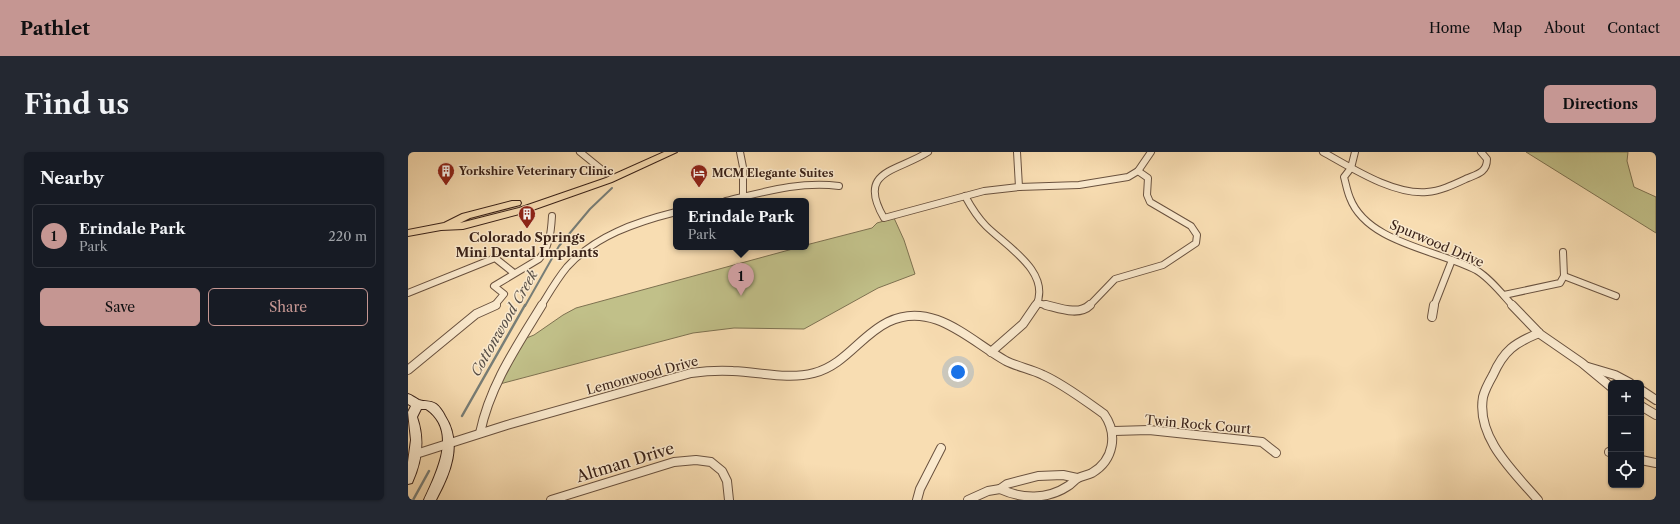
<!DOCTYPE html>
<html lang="en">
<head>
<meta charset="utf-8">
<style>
  body { margin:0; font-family:"Libre Caslon Text",serif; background:#242831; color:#f1f3f6 }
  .controls { position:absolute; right:12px; bottom:12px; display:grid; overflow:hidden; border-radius:6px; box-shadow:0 1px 3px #0004 }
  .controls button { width:36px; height:36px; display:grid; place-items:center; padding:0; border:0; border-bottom:1px solid #363941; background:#171b24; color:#f1f3f6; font:20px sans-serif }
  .you { position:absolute; left:550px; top:220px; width:14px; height:14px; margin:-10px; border:3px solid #fff; border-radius:50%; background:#1a73e8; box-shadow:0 0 0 6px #1a73e833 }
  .badge { display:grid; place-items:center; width:26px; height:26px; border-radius:50%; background:#c59692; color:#111; font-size:13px; font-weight:700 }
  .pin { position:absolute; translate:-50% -33px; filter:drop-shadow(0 1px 2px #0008) }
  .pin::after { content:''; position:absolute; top:21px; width:14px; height:12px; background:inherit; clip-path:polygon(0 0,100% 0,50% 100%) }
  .popup { position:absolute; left:265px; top:46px; width:136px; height:52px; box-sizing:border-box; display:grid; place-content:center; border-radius:6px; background:#171b24; filter:drop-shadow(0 1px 3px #0005); font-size:13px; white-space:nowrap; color:#9ea1a6 }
  .popup b { font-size:15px; color:#f1f3f6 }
  .popup::after { content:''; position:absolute; left:50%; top:100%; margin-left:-8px; border:8px solid transparent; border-top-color:#171b24 }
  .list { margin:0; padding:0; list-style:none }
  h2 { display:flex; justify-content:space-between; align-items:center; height:52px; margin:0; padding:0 16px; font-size:17px }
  h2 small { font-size:13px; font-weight:400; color:#9ea1a6 }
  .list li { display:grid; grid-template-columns:26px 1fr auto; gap:12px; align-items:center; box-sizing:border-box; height:64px; margin:0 8px 8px; padding:0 8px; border:1px solid #363941; border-radius:6px }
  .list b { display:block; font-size:15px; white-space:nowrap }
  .list p { margin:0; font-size:13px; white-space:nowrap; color:#9ea1a6 }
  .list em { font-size:13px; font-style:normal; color:#9ea1a6 }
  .actions { display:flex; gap:8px; padding:12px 16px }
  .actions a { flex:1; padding:9px 0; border:1px solid #c59692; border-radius:6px; text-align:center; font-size:14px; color:#c59692 }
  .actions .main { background:#c59692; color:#111 }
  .icon { flex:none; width:22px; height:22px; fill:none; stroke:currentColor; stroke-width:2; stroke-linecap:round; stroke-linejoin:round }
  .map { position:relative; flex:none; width:1248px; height:348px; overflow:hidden; border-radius:6px }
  header { display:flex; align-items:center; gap:24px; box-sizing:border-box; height:56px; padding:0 20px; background:#c59692; color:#111 }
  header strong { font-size:19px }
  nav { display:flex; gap:22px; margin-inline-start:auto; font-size:14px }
  .intro { display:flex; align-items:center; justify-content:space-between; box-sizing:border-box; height:96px; padding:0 24px }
  h1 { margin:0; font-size:28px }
  .button { padding:10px 18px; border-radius:6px; background:#c59692; color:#111; font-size:14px; font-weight:700 }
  main { display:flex; gap:24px; padding:0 24px }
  aside { flex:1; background:#171b24; border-radius:6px; box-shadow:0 1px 3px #0004 }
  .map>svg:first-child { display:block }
</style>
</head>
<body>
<header>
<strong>Pathlet</strong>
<nav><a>Home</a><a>Map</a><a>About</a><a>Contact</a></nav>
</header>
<div class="intro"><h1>Find us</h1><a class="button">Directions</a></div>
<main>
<aside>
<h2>Nearby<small></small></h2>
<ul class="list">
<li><span class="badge">1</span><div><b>Erindale Park</b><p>Park</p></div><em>220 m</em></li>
</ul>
<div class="actions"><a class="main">Save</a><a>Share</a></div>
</aside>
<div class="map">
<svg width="1248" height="348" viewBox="0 0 1248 348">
  <rect width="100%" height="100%" fill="#f8ddb2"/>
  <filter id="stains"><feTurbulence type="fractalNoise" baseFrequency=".005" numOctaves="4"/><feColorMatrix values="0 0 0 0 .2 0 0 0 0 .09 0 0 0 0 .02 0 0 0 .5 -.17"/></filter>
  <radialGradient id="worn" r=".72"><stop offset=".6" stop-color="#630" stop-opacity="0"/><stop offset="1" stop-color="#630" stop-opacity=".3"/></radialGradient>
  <g fill="#c1c089" stroke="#7e7251">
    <path d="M1118,0H1220L1219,9L1226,35L1248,45V81Z"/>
    <path d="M486,66L496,88L507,122L470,136L396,177L326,176L285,181L88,233L111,189L126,183L155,163L168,156L392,95H398V93L464,76L469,71Z"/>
  </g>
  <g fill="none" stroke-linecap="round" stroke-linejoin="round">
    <path stroke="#787e77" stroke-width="2" d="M117,154L151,94L182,57L204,36"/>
    <g stroke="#787e77" stroke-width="2.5">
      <path d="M54,264L117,153"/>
      <path d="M5,348L21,319"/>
    </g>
    <g stroke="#6a523f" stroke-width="8">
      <g id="minor-far1">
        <path d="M172,0L198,21"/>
        <path d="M332,0L335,15V45"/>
        <path d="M520,0C489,20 448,18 476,66L576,39L611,35L671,33L720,25L730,19L743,0"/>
        <path d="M609,0L611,35"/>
        <path d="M915,0C944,16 985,43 1019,40C1033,39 1047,32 1060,26C1070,22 1079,20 1079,7L1073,0"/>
        <path d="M947,0L943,16L936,25C938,32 939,39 942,46C959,91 1030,98 1068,118C1082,126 1094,142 1105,154"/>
        <path d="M557,44C563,55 569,65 578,74C598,94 644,120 628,154"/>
        <path d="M318,49C356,40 392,29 431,34"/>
        <path d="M1156,124L1208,144"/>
        <path d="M0,141L87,106L106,121"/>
        <path d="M1096,143L1152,131L1156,124L1155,100"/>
        <path d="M629,151L642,154"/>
        <path d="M86,154L96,142L86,134L131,107C142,94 143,80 144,64"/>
        <path d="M133,154C141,141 149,127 159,115C187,84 228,70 268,60"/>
        <path d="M681,154L707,127L755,113L788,91L789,83L783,74L742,50L739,43L740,26L730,19"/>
        <path d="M1026,154L1044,108"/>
      </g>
    </g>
    <g stroke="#6a523f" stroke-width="10">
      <g id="minor">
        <path d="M638,153C651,156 671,164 682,153"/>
        <path d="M1104,153L1132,182L1174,211L1203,235"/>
        <path d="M1024,165L1026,153"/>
        <path d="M583,200L615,172L628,153"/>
        <path d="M1180,215L1207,223L1222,231"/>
        <path d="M0,218L68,162L88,153"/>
        <path d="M1233,238L1248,248"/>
        <path d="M1233,254L1248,263"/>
        <path d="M706,279L741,278L854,290L868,301"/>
        <path d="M72,281C82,233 109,194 134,153"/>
        <path d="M1201,300H1203"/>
        <path d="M8,302L99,273L283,221C297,219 310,218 325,219C352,220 380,228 406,221C437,213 453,183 480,170C525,148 562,189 598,209C610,215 623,217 635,223C657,233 676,248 696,262C710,282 706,308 684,321C680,323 674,324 670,326C666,328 664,332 660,334C639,348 614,347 592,337"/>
        <path d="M1233,308L1248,311"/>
        <path d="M143,348L266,310L288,308L303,310L314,319L319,329L321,348"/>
        <path d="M509,348L512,337L533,296"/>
        <path d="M560,348L580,339L592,337L599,332L630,324L655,323L669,326"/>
        <path d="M1130,348C1106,320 1068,286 1075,245C1077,237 1081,230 1085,223C1096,198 1107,191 1131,181"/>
      </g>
    </g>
    <g stroke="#3b2319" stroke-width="2">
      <path id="secondary" d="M0,242C4,243 7,246 11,248C16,250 22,248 28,252C32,255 35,260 37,264C55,292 42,322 28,348H16C28,322 51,279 18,257H13L9,265C17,288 14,309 4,331L0,332V310L3,288L0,260L3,254L0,252Z"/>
    </g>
    <g stroke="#3b2319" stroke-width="2">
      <path id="trunk" d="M256,0H269L204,30L119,60L55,77L33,78L0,84V78L36,71L54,62L104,49H112L113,51L112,53L62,66L52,71L111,56L198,26Z"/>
    </g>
    <use href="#minor-far1" stroke="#fae9cd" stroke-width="6"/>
    <use href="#minor" stroke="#fae9cd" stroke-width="8"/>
    <use href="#secondary" fill="#fae9cd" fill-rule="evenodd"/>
    <use href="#trunk" fill="#f8ddb2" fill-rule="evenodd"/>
  </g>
  <defs>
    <g id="building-pin" transform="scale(0.9)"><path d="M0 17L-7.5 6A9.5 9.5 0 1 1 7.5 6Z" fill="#8f2418" stroke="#fae9cd"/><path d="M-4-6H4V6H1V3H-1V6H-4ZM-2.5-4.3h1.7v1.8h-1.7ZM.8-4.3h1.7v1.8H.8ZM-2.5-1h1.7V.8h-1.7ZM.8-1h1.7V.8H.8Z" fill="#fff"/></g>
    <g id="hotel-pin" transform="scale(0.9)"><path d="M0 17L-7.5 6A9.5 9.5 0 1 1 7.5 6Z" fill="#8f2418" stroke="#fae9cd"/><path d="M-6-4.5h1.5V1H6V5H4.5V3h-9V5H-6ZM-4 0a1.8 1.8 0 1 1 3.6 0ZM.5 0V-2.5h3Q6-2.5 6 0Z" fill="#fff"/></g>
  </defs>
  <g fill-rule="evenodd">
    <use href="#building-pin" x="38" y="19"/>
    <use href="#hotel-pin" x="291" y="21"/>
    <use href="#building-pin" x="119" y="62"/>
  </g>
  <g text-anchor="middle" stroke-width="3" stroke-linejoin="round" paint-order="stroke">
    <g font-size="11" font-weight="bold" fill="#3b2319" stroke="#fae9cd" text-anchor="start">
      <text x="51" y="23">Yorkshire Veterinary Clinic</text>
      <text x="304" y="25">MCM Elegante Suites</text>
    </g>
    <g font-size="13" font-weight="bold" fill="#3b2319" stroke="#fae9cd">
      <text x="119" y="90">Colorado Springs<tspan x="119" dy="15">Mini Dental Implants</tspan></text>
    </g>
    <g font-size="13" fill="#3b2319" stroke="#fae9cd">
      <text transform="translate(1029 91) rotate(23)" y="5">Spurwood Drive</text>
      <text transform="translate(234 223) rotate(-15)" y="5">Lemonwood Drive</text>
      <text transform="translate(790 272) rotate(5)" y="5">Twin Rock Court</text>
    </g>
    <g font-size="14" font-style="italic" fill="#595048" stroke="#fae9cd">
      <text transform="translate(96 171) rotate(-60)" y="5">Cottonwood Creek</text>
    </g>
    <g font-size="16" fill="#3b2319" stroke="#fae9cd">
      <text transform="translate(217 310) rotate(-17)" y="6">Altman Drive</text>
    </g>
  </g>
  <rect width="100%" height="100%" filter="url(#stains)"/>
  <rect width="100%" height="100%" fill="url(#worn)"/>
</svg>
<div class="controls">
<button>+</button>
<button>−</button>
<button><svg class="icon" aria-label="locate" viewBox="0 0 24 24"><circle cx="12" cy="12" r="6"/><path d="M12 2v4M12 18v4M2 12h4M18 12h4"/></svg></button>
</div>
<div class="you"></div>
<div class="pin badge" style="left:333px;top:144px">1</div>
<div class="popup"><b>Erindale Park</b>Park</div>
</div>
</main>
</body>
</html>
